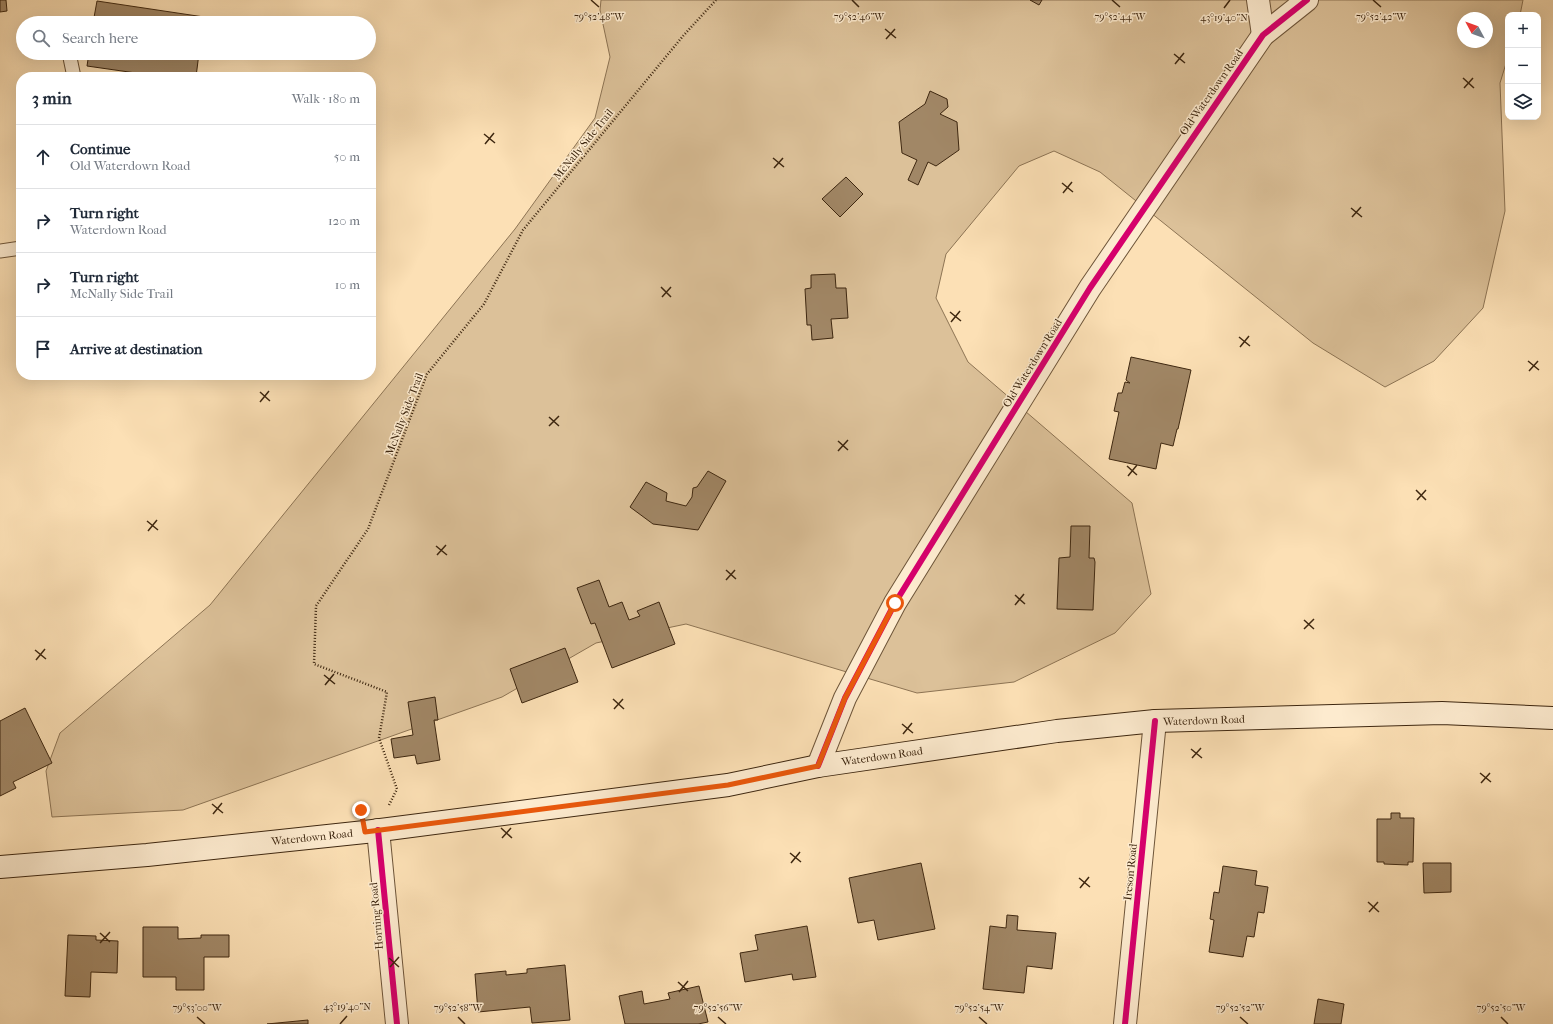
<!DOCTYPE html>
<html lang="en">
<head>
<meta charset="utf-8">
<style>
  body { margin:0; font-family:"IM FELL French Canon",serif; background:#f6f6f7; color:#1f2937 }
  .controls { position:absolute; right:12px; top:12px; display:grid; overflow:hidden; border-radius:8px; box-shadow:0 4px 16px #0002 }
  .controls button { width:36px; height:36px; display:grid; place-items:center; padding:0; border:0; border-bottom:1px solid #e0e1e3; background:#fff; color:#1f2937; font:20px sans-serif }
  .compass { position:absolute; left:1457px; top:12px; width:36px; height:36px; border-radius:50%; background:#fff; box-shadow:0 4px 16px #0002; rotate:311deg }
  .stop { position:absolute; width:12px; height:12px; margin:-9px; border:3px solid #ea580c; border-radius:50%; background:#fff }
  .stop.end { background:#ea580c; border-color:#fff; box-shadow:0 1px 4px #0008 }
  .list { margin:0; padding:0; list-style:none }
  h2 { display:flex; justify-content:space-between; align-items:center; height:52px; margin:0; padding:0 16px; font-size:17px }
  h2 small { font-size:13px; font-weight:400; color:#747a83 }
  .list li { display:grid; grid-template-columns:26px 1fr auto; gap:12px; align-items:center; box-sizing:border-box; height:64px; padding:0 16px; border-top:1px solid #e0e1e3 }
  .list b { display:block; font-size:15px; white-space:nowrap }
  .list p { margin:0; font-size:13px; white-space:nowrap; color:#747a83 }
  .list em { font-size:13px; font-style:normal; color:#747a83 }
  .icon { flex:none; width:22px; height:22px; fill:none; stroke:currentColor; stroke-width:2; stroke-linecap:round; stroke-linejoin:round }
  .map { position:relative; flex:none; width:1553px; height:1024px; overflow:hidden }
  .search { position:absolute; background:#fff; box-shadow:0 4px 16px #0002; left:16px; top:16px; width:360px; height:44px; display:flex; align-items:center; gap:10px; box-sizing:border-box; padding:0 14px; border-radius:22px; color:#747a83; font-size:15px }
  .panel { position:absolute; background:#fff; box-shadow:0 4px 16px #0002; left:16px; top:72px; width:360px; height:308px; border-radius:16px }
  .map>svg:first-child { display:block }
</style>
</head>
<body>
<div class="map">
<svg width="1553" height="1024" viewBox="0 0 1553 1024">
  <rect width="100%" height="100%" fill="#fce0b5"/>
  <filter id="stains"><feTurbulence type="fractalNoise" baseFrequency=".005" numOctaves="4"/><feColorMatrix values="0 0 0 0 .2 0 0 0 0 .09 0 0 0 0 .02 0 0 0 .5 -.17"/></filter>
  <radialGradient id="worn" r=".72"><stop offset=".6" stop-color="#630" stop-opacity="0"/><stop offset="1" stop-color="#630" stop-opacity=".3"/></radialGradient>
  <path fill="#dcc199" stroke="#8d7454" fill-rule="evenodd" d="M601,0H1523L1520,15H1508V57L1500,83L1505,211L1483,308L1434,361L1385,387L1313,343L1100,172L1054,151L1019,166L946,254L936,298L968,362L1132,503L1151,594L1115,633L1014,682L917,693L686,624L596,643L502,697L183,810L52,817L46,771L60,733L210,605L515,229L595,118L610,57L600,10ZM1463,18H1487V42H1463Z"/>
  <g fill="#a18766" stroke="#3e2710">
    <path d="M0,0H6L7,11L0,12Z"/>
    <path d="M1030,0H1042L1039,5Z"/>
    <path d="M97,1L204,17V23H93Z"/>
    <path d="M89,53H199L196,77H164L87,66Z"/>
    <path d="M930,91L947,99L948,107L940,114L957,122L959,150L936,166L928,162L918,185L908,180L917,160L902,153L899,122L925,104Z"/>
    <path d="M846,177L863,194L840,217L822,199Z"/>
    <path d="M835,274L836,288H846L848,318L831,319L833,338L812,340L811,325H807L805,289L811,288V275Z"/>
    <path d="M1131,357L1191,370L1178,429H1177L1173,446L1161,443L1156,469L1109,459L1119,412L1114,411L1118,393H1122L1125,382L1130,383L1126,380Z"/>
    <path d="M708,471L726,481L698,530L653,524L630,507L646,482L667,493L666,501L686,506L692,497L693,488L697,487Z"/>
    <path d="M1071,526H1090L1089,558H1094L1095,562L1093,610L1057,609L1059,558L1070,557Z"/>
    <path d="M599,580L609,607L622,602L629,620L640,616L637,611L659,602L675,644L612,668L595,623L591,624L577,588Z"/>
    <path d="M565,648L578,682L522,703L510,669Z"/>
    <path d="M435,697L438,720H434L440,760L417,764L415,755L394,758L391,739L413,735L408,702Z"/>
    <path d="M25,708L52,763L13,782L16,788L0,796V721Z"/>
    <path d="M1391,813H1400V818H1414L1413,862H1408V865L1384,864V862H1377V819H1391Z"/>
    <path d="M921,863L935,929L878,940L874,920L858,923L849,878Z"/>
    <path d="M1423,863H1451V892L1424,893Z"/>
    <path d="M1223,866L1257,871L1255,885L1268,887L1264,913L1258,912L1254,937L1247,936L1243,957L1209,952L1214,920L1210,919L1214,892L1219,893Z"/>
    <path d="M1007,915L1018,916L1017,930L1056,933L1052,969L1027,966L1024,993L983,989L990,926L1006,928Z"/>
    <path d="M807,926L816,977L793,980L792,974L745,982L740,953L758,950L755,935Z"/>
    <path d="M143,927H178V939L201,938V935H229V957H204V990H176V977H143Z"/>
    <path d="M68,935L96,936V940L118,941L117,973L91,972L90,997L65,996Z"/>
    <path d="M565,965L570,1020L532,1023L530,1007L478,1012L475,974L506,971V975L527,973V969Z"/>
    <path d="M699,986L708,1022L698,1024H625L619,996L642,991L644,1004L670,999L668,993Z"/>
    <path d="M1318,999L1344,1004L1341,1024H1314Z"/>
    <path d="M308,1020V1024H267Z"/>
  </g>
  <g fill="none" stroke-linecap="round" stroke-linejoin="round">
    <g stroke="#6e5539" stroke-width="15">
      <g id="service">
        <path d="M69,53L74,77"/>
        <path d="M0,251L21,248"/>
      </g>
    </g>
    <g stroke="#6e5539" stroke-width="24">
      <g id="minor">
        <path d="M1258,0L1263,35"/>
        <path d="M818,766L845,698L895,603L1090,288L1263,35L1307,0"/>
        <path d="M378,830L397,1024"/>
        <path d="M1125,1024L1155,721"/>
      </g>
    </g>
    <g stroke="#3e2710" stroke-width="24">
      <path id="secondary" d="M0,867L147,855L365,832L728,785L818,766L1057,731L1155,721L1442,713L1553,718"/>
    </g>
    <path stroke="#3e2710" stroke-width="2.5" stroke-dasharray="1 2" stroke-linecap="butt" d="M389,805L397,789L379,738L387,692L314,664L316,606L368,529L427,374L484,304L523,230L683,36L716,0"/>
    <use href="#service" stroke="#fdebcf" stroke-width="13"/>
    <use href="#minor" stroke="#fdebcf" stroke-width="22"/>
    <use href="#secondary" stroke="#fdebcf" stroke-width="22"/>
    <g stroke="#fdebcf" stroke-width="8">
      <g id="cycleway">
        <path d="M818,766L845,698L895,603L1090,288L1263,35L1307,0"/>
        <path d="M378,830L397,1024"/>
        <path d="M1125,1024L1155,721"/>
      </g>
    </g>
    <use href="#cycleway" stroke="#d6006c" stroke-width="6"/>
  </g>
  <g fill="none" stroke-linecap="round" stroke-linejoin="round">
    <path stroke="#ea580c" stroke-width="5" d="M361,810L365,832L728,785L818,766L845,698L895,603"/>
  </g>
  <path fill="none" stroke="#3e2710" stroke-width="1.5" d="M591,0L599,7M852,0L859,7M1112,0L1120,7M1373,0L1381,7M1224,8L1230,0M885,29L896,38M886,39L895,29M1174,54L1185,63M1175,64L1184,53M1463,78L1474,88M1464,88L1473,78M484,134L495,143M485,144L494,133M773,158L784,167M774,168L783,158M1062,183L1073,192M1063,193L1072,182M1351,208L1362,217M1352,217L1361,207M661,287L671,297M662,297L671,287M950,312L961,321M951,322L960,311M1239,337L1250,346M1240,347L1249,336M1528,361L1539,370M1529,371L1538,361M260,392L270,401M260,402L269,391M549,417L559,426M549,426L559,416M838,441L848,450M838,451L848,440M1127,466L1137,475M1128,476L1137,465M1416,490L1426,500M1417,500L1426,490M147,521L158,530M148,531L157,520M436,546L447,555M437,555L446,545M726,570L736,579M726,580L735,570M1015,595L1025,604M1015,605L1024,594M1304,620L1314,629M1304,629L1314,619M35,650L46,659M36,660L45,649M324,675L335,684M325,685L334,674M613,699L624,709M614,709L623,699M902,724L913,733M903,734L912,723M1191,749L1202,758M1192,758L1201,748M1480,773L1491,782M1481,783L1490,773M212,804L223,813M213,814L222,803M501,828L512,838M502,838L511,828M790,853L801,862M791,863L800,852M1079,878L1090,887M1080,888L1089,877M1368,902L1379,912M1369,912L1378,902M100,933L110,942M100,943L110,932M389,958L399,967M390,967L399,957M678,982L688,991M679,992L688,981M197,1017L205,1024M458,1017L465,1024M718,1017L726,1024M979,1017L987,1024M1240,1017L1248,1024M1501,1017L1508,1024M340,1024L347,1016"/>
  <g text-anchor="middle" stroke-width="3" stroke-linejoin="round" paint-order="stroke">
    <g font-size="11" fill="#3e2710" stroke="#fdebcf">
      <text transform="translate(1211 92) rotate(-55)" y="4">Old Waterdown Road</text>
      <text transform="translate(583 144) rotate(-51)" y="4">McNally Side Trail</text>
      <text transform="translate(1032 363) rotate(-58)" y="4">Old Waterdown Road</text>
      <text transform="translate(404 414) rotate(-69)" y="4">McNally Side Trail</text>
      <text transform="translate(1204 720) rotate(-2)" y="4">Waterdown Road</text>
      <text transform="translate(882 756) rotate(-8)" y="4">Waterdown Road</text>
      <text transform="translate(312 837) rotate(-6)" y="4">Waterdown Road</text>
      <text transform="translate(1130 872) rotate(-84)" y="4">Ireson Road</text>
      <text transform="translate(376 916) rotate(-95)" y="4">Horning Road</text>
    </g>
  </g>
  <g font-size="10" text-anchor="middle" fill="#3e2710" stroke="#fdebcf" stroke-width="3" stroke-linejoin="round" paint-order="stroke">
    <text x="599" y="20">79°52'48"W</text>
    <text x="1120" y="20">79°52'44"W</text>
    <text x="859" y="20">79°52'46"W</text>
    <text x="1381" y="20">79°52'42"W</text>
    <text x="1224" y="21">43°19'40"N</text>
    <text x="347" y="1010">43°19'40"N</text>
    <text x="197" y="1011">79°53'00"W</text>
    <text x="458" y="1011">79°52'58"W</text>
    <text x="718" y="1011">79°52'56"W</text>
    <text x="979" y="1011">79°52'54"W</text>
    <text x="1240" y="1011">79°52'52"W</text>
    <text x="1501" y="1011">79°52'50"W</text>
  </g>
  <rect width="100%" height="100%" filter="url(#stains)"/>
  <rect width="100%" height="100%" fill="url(#worn)"/>
</svg>
<div class="controls">
<button>+</button>
<button>−</button>
<button><svg class="icon" aria-label="layers" viewBox="0 0 24 24"><path d="M12 4l9 5-9 5-9-5zM3 14l9 5 9-5"/></svg></button>
</div>
<svg class="compass" viewBox="-18 -18 36 36"><path d="M0-13l5 13h-10z" fill="#e53935"/><path d="M0 13l5-13h-10z" fill="#747a83"/></svg>
<div class="stop" style="left:895px;top:603px"></div>
<div class="stop end" style="left:361px;top:810px"></div>
<div class="search"><svg class="icon" aria-label="search" viewBox="0 0 24 24"><circle cx="10" cy="10" r="6"/><path d="M15 15l6 6"/></svg>Search here</div>
<section class="panel">
<h2>3 min<small>Walk · 180 m</small></h2>
<ul class="list">
<li><svg class="icon" aria-label="ahead" viewBox="0 0 24 24"><path d="M12 20V5M6 11l6-6 6 6"/></svg><div><b>Continue</b><p>Old Waterdown Road</p></div><em>50 m</em></li>
<li><svg class="icon" aria-label="right" viewBox="0 0 24 24"><path d="M7 20v-9h11M14 6l5 5-5 5"/></svg><div><b>Turn right</b><p>Waterdown Road</p></div><em>120 m</em></li>
<li><svg class="icon" aria-label="right" viewBox="0 0 24 24"><path d="M7 20v-9h11M14 6l5 5-5 5"/></svg><div><b>Turn right</b><p>McNally Side Trail</p></div><em>10 m</em></li>
<li><svg class="icon" aria-label="arrive" viewBox="0 0 24 24"><path d="M6 21V4h12l-3 4 3 4H6"/></svg><div><b>Arrive at destination</b></div></li>
</ul>
</section>
</div>
</body>
</html>
